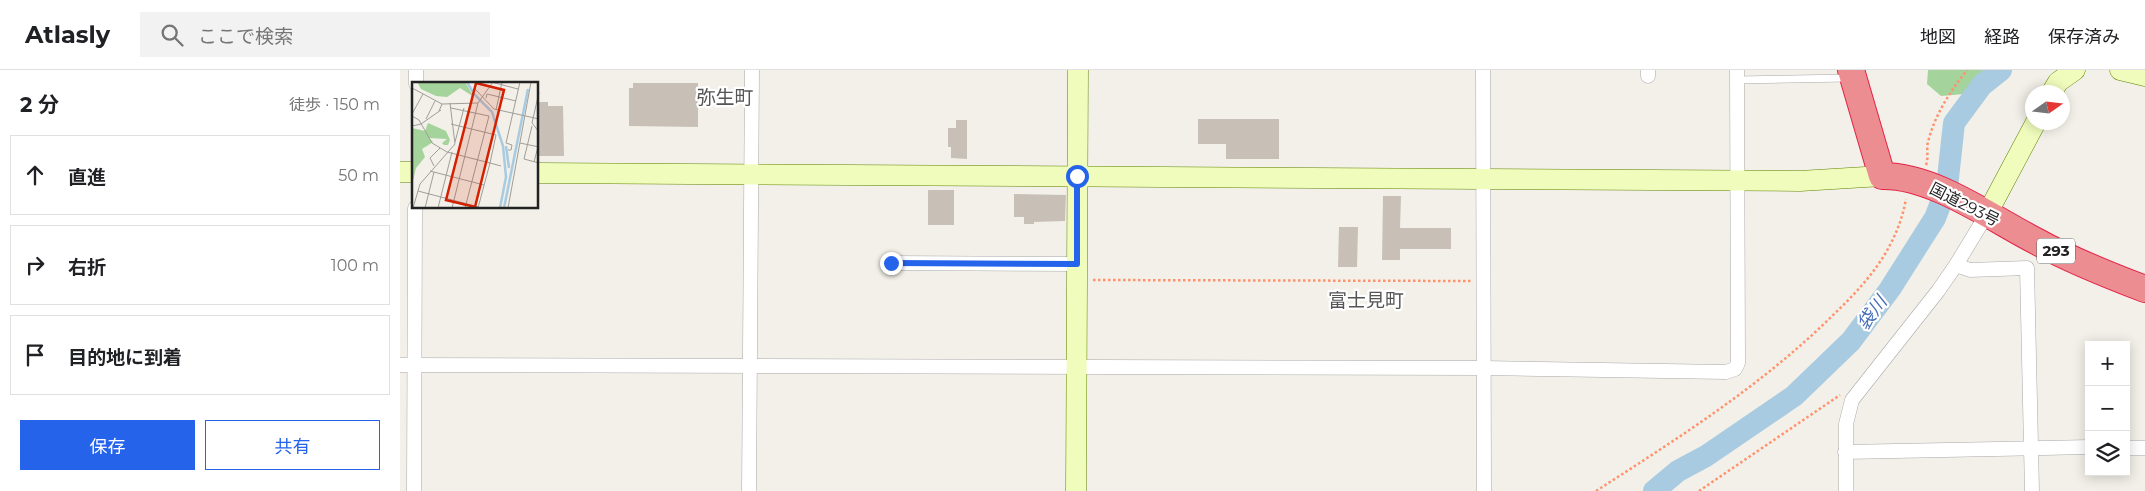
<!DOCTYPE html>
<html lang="ja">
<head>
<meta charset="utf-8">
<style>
  body { margin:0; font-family:Montserrat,"Noto Sans JP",sans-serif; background:#f2f2f2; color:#202124 }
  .controls { position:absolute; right:15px; bottom:15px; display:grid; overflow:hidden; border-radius:0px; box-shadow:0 2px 12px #0003 }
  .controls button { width:45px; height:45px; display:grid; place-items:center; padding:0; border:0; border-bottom:1px solid #e0e0e0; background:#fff; color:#202124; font:25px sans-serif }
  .compass { position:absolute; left:1625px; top:15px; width:45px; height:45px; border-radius:50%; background:#fff; box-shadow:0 2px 12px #0003; rotate:76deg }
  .stop { position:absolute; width:15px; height:15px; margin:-11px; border:4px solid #2563eb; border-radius:50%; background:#fff }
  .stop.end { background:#2563eb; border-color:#fff; box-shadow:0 1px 5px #0008 }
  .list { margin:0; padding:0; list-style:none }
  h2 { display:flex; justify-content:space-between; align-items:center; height:65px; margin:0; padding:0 20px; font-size:21px }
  h2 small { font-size:16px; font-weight:400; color:#757577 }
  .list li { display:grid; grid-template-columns:32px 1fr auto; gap:15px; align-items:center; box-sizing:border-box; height:80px; margin:0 10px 10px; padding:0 10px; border:1px solid #e0e0e0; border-radius:0px }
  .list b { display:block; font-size:19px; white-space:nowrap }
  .list em { font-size:16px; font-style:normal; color:#757577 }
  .actions { display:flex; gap:10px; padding:15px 20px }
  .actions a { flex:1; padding:11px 0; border:1px solid #2563eb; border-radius:0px; text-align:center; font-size:18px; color:#2563eb }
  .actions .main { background:#2563eb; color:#fff }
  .icon { flex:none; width:28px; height:28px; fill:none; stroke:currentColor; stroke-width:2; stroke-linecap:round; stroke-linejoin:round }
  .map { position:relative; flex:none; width:1745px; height:421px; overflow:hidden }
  header { display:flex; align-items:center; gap:30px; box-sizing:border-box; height:70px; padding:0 25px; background:#fff; border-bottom:1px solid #e0e0e0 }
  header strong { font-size:24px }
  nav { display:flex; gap:28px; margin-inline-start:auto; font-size:18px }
  .search { width:350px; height:45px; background:#f2f2f2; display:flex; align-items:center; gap:12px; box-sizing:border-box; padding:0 18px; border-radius:0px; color:#757577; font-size:19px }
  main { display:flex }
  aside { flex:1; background:#fff }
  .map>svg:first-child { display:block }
</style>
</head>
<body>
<header>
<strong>Atlasly</strong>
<div class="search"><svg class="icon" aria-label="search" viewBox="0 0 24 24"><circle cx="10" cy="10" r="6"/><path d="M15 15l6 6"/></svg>ここで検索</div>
<nav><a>地図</a><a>経路</a><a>保存済み</a></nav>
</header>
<main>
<aside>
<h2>2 分<small>徒歩 · 150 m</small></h2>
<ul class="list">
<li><svg class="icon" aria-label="ahead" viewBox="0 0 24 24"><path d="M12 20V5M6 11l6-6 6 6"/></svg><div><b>直進</b></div><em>50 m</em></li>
<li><svg class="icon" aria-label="right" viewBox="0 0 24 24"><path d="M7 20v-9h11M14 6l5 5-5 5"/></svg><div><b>右折</b></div><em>100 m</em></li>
<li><svg class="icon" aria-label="arrive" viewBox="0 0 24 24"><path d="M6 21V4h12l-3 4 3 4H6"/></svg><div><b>目的地に到着</b></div></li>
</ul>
<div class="actions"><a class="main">保存</a><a>共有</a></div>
</aside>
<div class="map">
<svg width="1745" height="421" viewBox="0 0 1745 421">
  <rect width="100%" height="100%" fill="#f2f0e8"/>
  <path fill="#a4d39c" d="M1528,0H1586L1564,24L1541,26L1527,14Z"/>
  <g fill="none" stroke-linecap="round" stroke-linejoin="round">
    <path stroke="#a8cbe1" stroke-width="22" d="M1254,421L1278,401L1306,386L1394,326L1451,271L1490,219L1535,148L1547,117L1554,53L1582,15L1601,0"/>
  </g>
  <g fill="#c8c0b7">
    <path d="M233,13H298V57L229,56V18H233Z"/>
    <path d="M138,32H148V36H163L164,86H138Z"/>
    <path d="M798,49H879V89H826V74H798Z"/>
    <path d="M556,50H567V89L551,88V77H548V58H556Z"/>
    <rect x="528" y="120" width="26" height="35"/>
    <path d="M614,124L666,125L665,151L634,152V154H624V147H614Z"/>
    <path d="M983,126H1001L1000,158H1051V179H1000V190H982Z"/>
    <path d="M939,157H958L957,197H938Z"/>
  </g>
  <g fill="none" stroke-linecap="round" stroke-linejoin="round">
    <g stroke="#a9a9a9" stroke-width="8">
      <path id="lane" d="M1337,10L1447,8"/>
    </g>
    <g stroke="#a9a9a9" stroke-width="15">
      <g id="street">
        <path d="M1083,0L1084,421"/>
        <path d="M1248,6V0"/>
        <path d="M16,14V0"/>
        <path d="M491,193L677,194"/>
        <path d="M1556,195L1570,200L1627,198L1632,421"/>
        <path d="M0,295L1084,298L1326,302L1335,299L1338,293L1337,0"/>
        <path d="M1726,378H1745"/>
        <path d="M1445,382L1689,377"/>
        <path d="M14,421L15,138"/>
        <path d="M349,421L352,0"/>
        <path d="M1446,421V354L1452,330L1538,221L1556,195L1587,144"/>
      </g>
    </g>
    <g stroke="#608200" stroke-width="21">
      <g id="secondary">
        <path d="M1720,0L1745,6"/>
        <path d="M1652,22L1658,12L1675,0"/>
        <path d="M0,102H14"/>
        <path d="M138,103L1400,111L1482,106"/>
        <path d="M1587,144L1636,52"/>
        <path d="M676,421L678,0"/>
      </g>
    </g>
    <g stroke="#e32247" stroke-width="28">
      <path id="highway" d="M1451,0L1482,106C1533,105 1591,148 1636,171C1670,190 1708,205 1745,219"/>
    </g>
    <g stroke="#ff926d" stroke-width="2.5" stroke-dasharray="2.5 2.5" stroke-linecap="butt">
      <path d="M1526,95C1529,87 1526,79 1528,72C1535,44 1550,22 1567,0"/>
      <path d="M693,210L1072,211"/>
      <path d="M1196,421C1277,369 1359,317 1428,250C1451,228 1475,204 1490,175C1498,160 1503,145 1506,129"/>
      <path d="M1299,421L1440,325"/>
    </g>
    <use href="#lane" stroke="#fff" stroke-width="7"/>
    <use href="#street" stroke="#fff" stroke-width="14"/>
    <use href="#secondary" stroke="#effcbc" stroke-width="20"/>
    <use href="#highway" stroke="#ec8e91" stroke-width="26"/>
  </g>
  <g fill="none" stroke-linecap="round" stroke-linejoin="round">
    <path stroke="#2563eb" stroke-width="6" d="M491,193L677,194V106"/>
  </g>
  <g text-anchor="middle" stroke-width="4.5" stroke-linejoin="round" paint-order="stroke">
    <rect fill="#fff" stroke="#646464" stroke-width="1" x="1637" y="168.5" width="38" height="25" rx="4"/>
    <g font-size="15" font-weight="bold" fill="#222">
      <text x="1656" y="186">293</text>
    </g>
    <g font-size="16" fill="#222" stroke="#fff">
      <text transform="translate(1565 134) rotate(27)" y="6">国道293号</text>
    </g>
    <g font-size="18" font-style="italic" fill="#486fb7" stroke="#fff">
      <text transform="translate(1472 243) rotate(-53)" y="6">袋川</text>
    </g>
    <g font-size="19" fill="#555" stroke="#fff">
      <text x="325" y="34">弥生町</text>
      <text x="966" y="237">富士見町</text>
    </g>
  </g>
  <g transform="translate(12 12)">
    <rect width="126" height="126" fill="#f2f0e8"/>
    <path d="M5,0H53L62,15L48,6L35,15L24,14L9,7ZM16,41L34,49L38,58L36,63H32L30,61L35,57L17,56L21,60L10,67L13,75L4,86L0,103V46L13,49Z" fill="#a4d39c"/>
    <path fill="none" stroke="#a8cbe1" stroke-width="2.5" d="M55,0L62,12L80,30L91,64L94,95L88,126M94,64L97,86M92,126L116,7"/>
    <path fill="none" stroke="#9f9e99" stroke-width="1" d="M65,0L63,7L82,27L127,37M79,0L106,7M0,6L30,22M127,10L120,41L127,50M74,16L75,12L104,19M39,26L77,34L53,126M84,28L90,0M27,29L30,22L66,21L81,0M0,32L11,12M0,34L7,38L20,61L35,70L78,81L66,126M14,37L23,19M39,42L84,53L78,81L89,84M0,44L9,42L29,28M43,60L52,26M108,61L127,65M96,68H99L100,63L94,61L108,0M112,77L120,44M112,77L127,81M122,80L127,61M22,84L18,76L28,66M18,89L72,103M6,109L67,125M1,126L8,102L43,62L38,21M13,126L22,90M26,126L40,70M40,126L66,21M96,126L119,0"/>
    <path fill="#d42000" fill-opacity="0.15" stroke="#d42000" stroke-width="2.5" d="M64,1L92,8L63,125L34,118Z"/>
    <rect width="126" height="126" fill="none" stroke="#222" stroke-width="2.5"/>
  </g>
</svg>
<div class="controls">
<button>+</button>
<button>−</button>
<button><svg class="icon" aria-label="layers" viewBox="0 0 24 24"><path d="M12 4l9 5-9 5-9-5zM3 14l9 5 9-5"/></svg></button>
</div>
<svg class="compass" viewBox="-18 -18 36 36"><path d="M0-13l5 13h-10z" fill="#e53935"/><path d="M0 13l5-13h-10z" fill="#757577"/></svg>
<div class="stop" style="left:677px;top:106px"></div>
<div class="stop end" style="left:491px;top:193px"></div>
</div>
</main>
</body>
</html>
